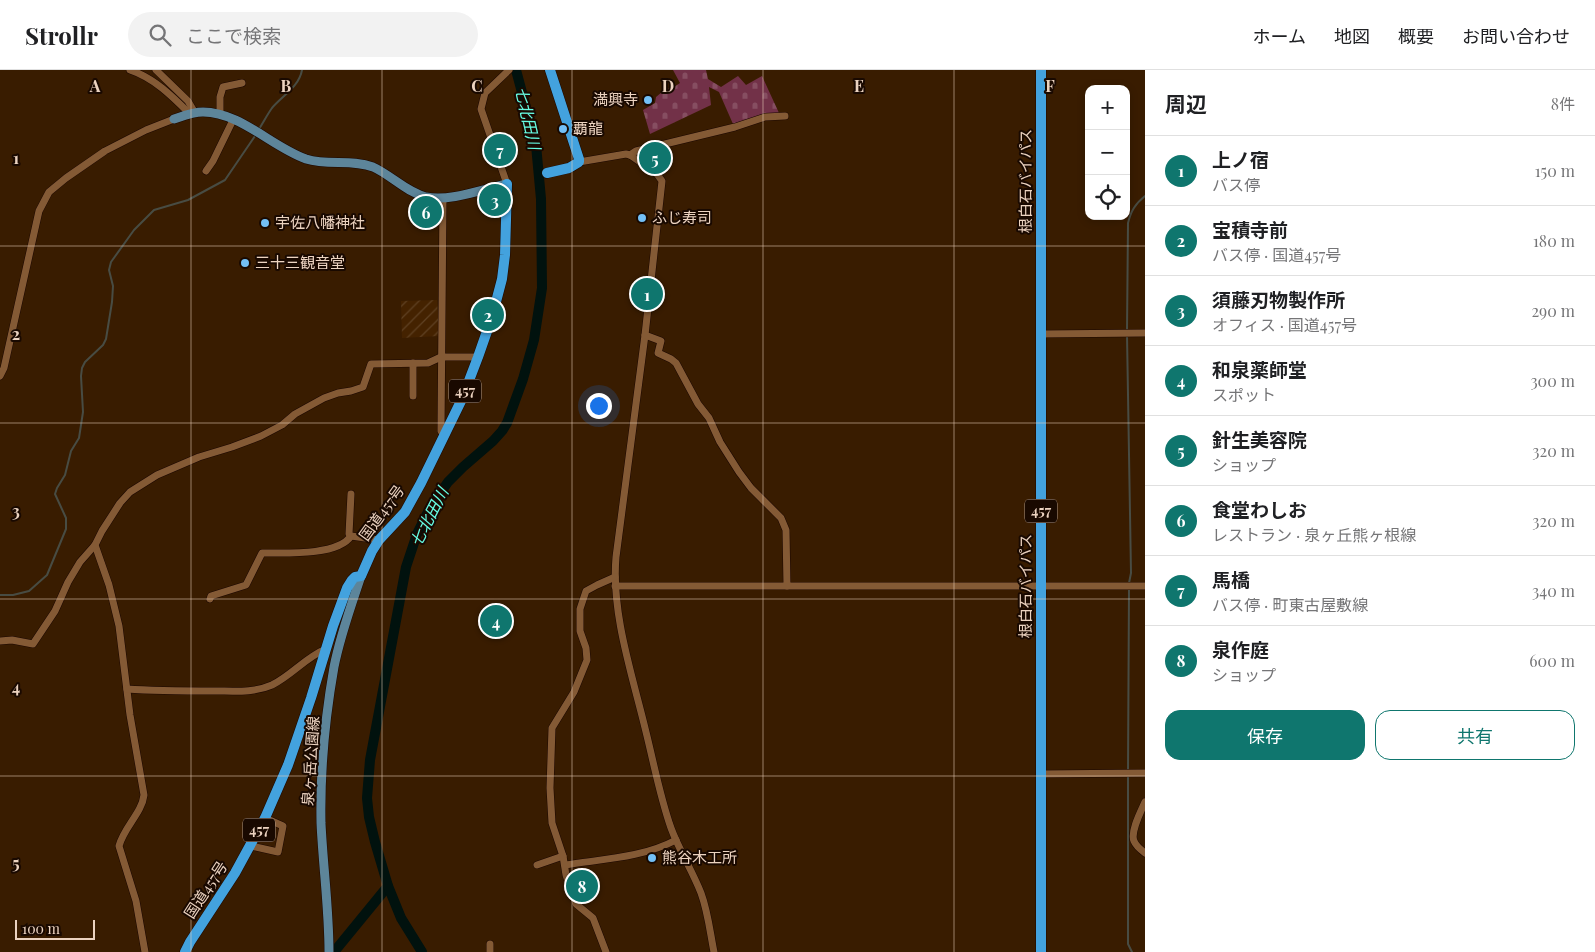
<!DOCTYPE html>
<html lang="ja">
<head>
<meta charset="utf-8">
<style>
  body { margin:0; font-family:"Playfair Display","Noto Sans JP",serif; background:#f2f2f2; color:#202124 }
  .controls { position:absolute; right:15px; top:15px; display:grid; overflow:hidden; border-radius:10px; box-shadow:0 2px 8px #0003 }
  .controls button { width:45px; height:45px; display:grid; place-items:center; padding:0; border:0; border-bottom:1px solid #e0e0e0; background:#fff; color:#202124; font:25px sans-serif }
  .scale { position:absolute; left:15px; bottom:12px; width:80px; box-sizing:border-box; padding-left:5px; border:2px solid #ecd3c0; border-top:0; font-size:14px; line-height:18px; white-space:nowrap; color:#ecd3c0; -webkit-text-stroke:4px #190900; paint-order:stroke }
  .you { position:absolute; left:598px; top:335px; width:18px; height:18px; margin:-12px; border:4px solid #fff; border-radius:50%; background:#1a73e8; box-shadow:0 0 0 8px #1a73e833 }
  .badge { display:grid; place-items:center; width:32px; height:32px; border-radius:50%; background:#0f766e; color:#fff; font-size:16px; font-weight:700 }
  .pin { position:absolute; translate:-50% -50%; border:2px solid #fff; box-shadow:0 1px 5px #0006 }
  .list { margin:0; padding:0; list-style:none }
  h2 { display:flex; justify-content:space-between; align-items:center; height:65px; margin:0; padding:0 20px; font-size:21px }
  h2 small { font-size:16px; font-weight:400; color:#757577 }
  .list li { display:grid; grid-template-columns:32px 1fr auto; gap:15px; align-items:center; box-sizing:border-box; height:70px; padding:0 20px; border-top:1px solid #e0e0e0 }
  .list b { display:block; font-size:19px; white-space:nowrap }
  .list p { margin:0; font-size:16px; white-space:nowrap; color:#757577 }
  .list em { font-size:16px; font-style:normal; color:#757577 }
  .actions { display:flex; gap:10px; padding:15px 20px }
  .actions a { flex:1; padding:11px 0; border:1px solid #0f766e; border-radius:15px; text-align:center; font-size:18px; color:#0f766e }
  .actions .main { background:#0f766e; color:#fff }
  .icon { flex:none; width:28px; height:28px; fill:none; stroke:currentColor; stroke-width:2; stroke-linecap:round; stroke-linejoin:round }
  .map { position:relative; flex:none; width:1145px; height:882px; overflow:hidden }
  header { display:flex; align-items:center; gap:30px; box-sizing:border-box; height:70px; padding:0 25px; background:#fff; border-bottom:1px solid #e0e0e0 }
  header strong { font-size:24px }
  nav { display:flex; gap:28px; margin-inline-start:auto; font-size:18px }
  .search { width:350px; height:45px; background:#f2f2f2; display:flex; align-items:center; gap:12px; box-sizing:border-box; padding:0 18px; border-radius:28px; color:#757577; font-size:19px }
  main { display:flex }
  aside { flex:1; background:#fff }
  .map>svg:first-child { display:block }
</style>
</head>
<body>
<header>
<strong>Strollr</strong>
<div class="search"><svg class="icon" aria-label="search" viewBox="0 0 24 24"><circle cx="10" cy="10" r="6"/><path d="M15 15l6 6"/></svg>ここで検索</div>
<nav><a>ホーム</a><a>地図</a><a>概要</a><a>お問い合わせ</a></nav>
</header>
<main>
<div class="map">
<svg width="1145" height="882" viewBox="0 0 1145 882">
  <defs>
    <pattern id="industrial-furrows" width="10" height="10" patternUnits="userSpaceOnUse" patternTransform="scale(1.25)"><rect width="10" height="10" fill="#420"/><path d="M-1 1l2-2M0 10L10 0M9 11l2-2" fill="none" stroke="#5f4123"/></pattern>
    <pattern id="cemetery-stones" width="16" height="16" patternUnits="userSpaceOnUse" patternTransform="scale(1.25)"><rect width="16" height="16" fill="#723148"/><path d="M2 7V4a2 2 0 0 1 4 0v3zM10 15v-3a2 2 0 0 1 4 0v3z" fill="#864e61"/></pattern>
  </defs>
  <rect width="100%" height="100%" fill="#391c00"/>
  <path fill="url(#industrial-furrows)" d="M437,230L439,266L402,268L401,231Z"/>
  <path fill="url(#cemetery-stones)" d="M673,0H706L708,9L721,17L738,6L746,15L762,6L779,43L761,45L733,54L719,22L709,17L711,35L650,64L643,40L655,33L656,27L662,22V20L674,17L680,13Z"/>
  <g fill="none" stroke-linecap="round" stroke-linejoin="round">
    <g stroke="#484c43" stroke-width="2">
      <path d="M259,59C263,53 267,45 272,38C282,26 299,17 302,0"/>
      <path d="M1127,261L1128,153C1131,141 1135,134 1145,126"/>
      <path d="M1127,265L1131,503L1129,513"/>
      <path d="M0,525H13L29,521L47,505L66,459V448L55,424L57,418L65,405L71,381L79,368L83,342L81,306L82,298L85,292L103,275L106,269L112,232L113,216L109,200L111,192L134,160L154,140L188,130L225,110L255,66"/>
      <path d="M1128,701L1129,518"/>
      <path d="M1128,705V874L1132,882"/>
    </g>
    <g stroke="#01120e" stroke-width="10">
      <path d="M334,882L388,816"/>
      <path d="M422,882L401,848L388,816L375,772L369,747L367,728L370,690L406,497L417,464L430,438L448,412L463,397L493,371L502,361L507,353L523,309L534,270L542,218L541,129L536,75L516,0"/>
    </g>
    <g stroke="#1b0700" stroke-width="8">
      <g id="minor">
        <path d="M130,0C154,8 172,26 190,44"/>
        <path d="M156,0L188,31L195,43"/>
        <path d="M220,44V27L223,17L242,13"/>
        <path d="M630,85L636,81L735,57L765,47L785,46"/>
        <path d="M579,92L626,84L630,85L657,104L662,111L645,265L616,487C611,544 633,607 646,662C654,694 660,727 671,758C679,780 692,800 701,823C708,842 710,862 714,882"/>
        <path d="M206,101L213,91L233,50"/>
        <path d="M507,114L481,39L485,23L509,0"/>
        <path d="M443,128L441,361L444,366"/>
        <path d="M1041,264L1145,263"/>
        <path d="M645,265L661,271L658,283L671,289L676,293L698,334L709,348L720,372L739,402L751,418L781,448L786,460L787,516"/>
        <path d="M413,293V326"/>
        <path d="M0,306L4,298L39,141L49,122L66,108L105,81L146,60L174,49"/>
        <path d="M351,424L349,464L351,466L379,470"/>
        <path d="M95,475L109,515L119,556L130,645L144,725C142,743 124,757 119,776L136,831L145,882"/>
        <path d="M615,516H1145"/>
        <path d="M210,529L211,526L246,515L262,483C284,483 338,486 351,466"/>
        <path d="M0,571L12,570L33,574L55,541L68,512L80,492L95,475L102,461L120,433L130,422L157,405L199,387L232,377L261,366L282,355L295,344L324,328L338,323L351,321L363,317L371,294L428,293L441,287H478"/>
        <path d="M127,619C156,621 185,621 215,621C234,621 254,623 272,615C292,605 306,587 326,579"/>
        <path d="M1040,704L1145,703"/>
        <path d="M1145,732C1141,741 1130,762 1134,771C1136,776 1141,780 1145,783"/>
        <path d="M251,776L278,782L283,756L265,748"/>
        <path d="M537,795L563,786"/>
        <path d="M565,795C602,789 642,788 676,770"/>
        <path d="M490,882V874"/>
        <path d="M606,882L593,848L576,834L566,805L563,786L552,753L550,718L552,658L574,622L587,590L586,578L580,561V539L586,521L597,515L615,507"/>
      </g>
    </g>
    <g stroke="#1b0700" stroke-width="10">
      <g id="major">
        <path d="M174,49C183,46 193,42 203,42C240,42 272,77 306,89C328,96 351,89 373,97C391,105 406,122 426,127C450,132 483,119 507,114"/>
        <path d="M329,882C329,839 323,796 321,753C320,701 325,648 334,597C340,566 351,536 361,506"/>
      </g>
    </g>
    <g stroke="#1b0700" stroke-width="11">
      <g id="highway">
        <path d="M547,103L569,98L579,92V89L550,0"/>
        <path d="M185,882L190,872L235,803L265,748L288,695L311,628L333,556L347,518L352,510L355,507L361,506L372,481L379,470L405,442L421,413L462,329L478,287L492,247L502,209L505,185L507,114"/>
        <path d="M1041,882V0"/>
      </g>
    </g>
    <use href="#minor" stroke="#845a35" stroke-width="7"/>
    <use href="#major" stroke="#5d859a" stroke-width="9"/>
    <use href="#highway" stroke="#43a2de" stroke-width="10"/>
  </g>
  <path fill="none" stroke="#ecd3c0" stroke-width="1" stroke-opacity="0.55" d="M191,0V882M382,0V882M572,0V882M763,0V882M954,0V882M0,176H1145M0,353H1145M0,529H1145M0,706H1145"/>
  <g fill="#73c0f6" stroke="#190900" stroke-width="2">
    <circle cx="648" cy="30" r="5"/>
    <circle cx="563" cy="59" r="5"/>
    <circle cx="642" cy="148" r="5"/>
    <circle cx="265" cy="153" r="5"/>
    <circle cx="245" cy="193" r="5"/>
    <circle cx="652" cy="788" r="5"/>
  </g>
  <g text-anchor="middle" stroke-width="4" stroke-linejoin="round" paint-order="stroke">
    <g fill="#190900" stroke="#ad9686" stroke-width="1">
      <rect x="449" y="309.5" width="32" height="23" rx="4"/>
      <rect x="1025" y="429.5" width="32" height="23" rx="4"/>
      <rect x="243" y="748.5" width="32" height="23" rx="4"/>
    </g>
    <g font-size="14" font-weight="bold" fill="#ecd3c0">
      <text x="465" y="326">457</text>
      <text x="1041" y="446">457</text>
      <text x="259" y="765">457</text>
    </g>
    <g font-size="15" fill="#ecd3c0" stroke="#190900" text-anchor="start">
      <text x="638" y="35" text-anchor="end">満興寺</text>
      <text x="573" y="64">覇龍</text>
      <text x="652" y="153">ふじ寿司</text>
      <text x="275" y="158">宇佐八幡神社</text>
      <text x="255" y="198">三十三観音堂</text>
      <text x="662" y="793">熊谷木工所</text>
    </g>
    <g font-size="15" fill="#ecd3c0" stroke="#190900">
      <text transform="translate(1026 111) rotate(-90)" y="5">根白石バイパス</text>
      <text transform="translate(382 443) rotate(-54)" y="5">国道457号</text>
      <text transform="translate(1026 516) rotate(-90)" y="5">根白石バイパス</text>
      <text transform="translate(311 691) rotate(-86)" y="5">泉ヶ岳公園線</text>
      <text transform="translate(206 820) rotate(-57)" y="5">国道457号</text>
    </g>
    <g font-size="16" font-style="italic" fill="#66fce3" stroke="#190900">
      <text transform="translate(528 48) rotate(77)" y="6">七北田川</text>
      <text transform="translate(429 447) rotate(-63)" y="6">七北田川</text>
    </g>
  </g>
  <g font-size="16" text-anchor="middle" font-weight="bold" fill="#ecd3c0" stroke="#190900" stroke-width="4" stroke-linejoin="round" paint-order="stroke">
    <text x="95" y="22">A</text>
    <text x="286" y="22">B</text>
    <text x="477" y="22">C</text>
    <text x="668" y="22">D</text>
    <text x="859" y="22">E</text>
    <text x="1050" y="22">F</text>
    <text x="16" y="94">1</text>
    <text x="16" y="270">2</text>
    <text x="16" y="447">3</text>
    <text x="16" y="623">4</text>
    <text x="16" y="799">5</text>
  </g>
</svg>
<div class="controls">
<button>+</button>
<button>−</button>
<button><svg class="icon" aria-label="locate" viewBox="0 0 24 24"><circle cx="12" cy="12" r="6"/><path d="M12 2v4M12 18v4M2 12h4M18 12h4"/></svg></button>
</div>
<div class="scale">100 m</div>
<div class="you"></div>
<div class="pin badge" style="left:647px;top:224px">1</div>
<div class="pin badge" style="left:488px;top:245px">2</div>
<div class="pin badge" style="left:495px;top:130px">3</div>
<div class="pin badge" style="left:496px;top:551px">4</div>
<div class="pin badge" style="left:655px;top:88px">5</div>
<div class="pin badge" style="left:426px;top:142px">6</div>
<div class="pin badge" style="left:500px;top:80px">7</div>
<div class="pin badge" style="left:582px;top:816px">8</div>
</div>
<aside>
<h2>周辺<small>8件</small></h2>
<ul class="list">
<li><span class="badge">1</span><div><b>上ノ宿</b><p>バス停</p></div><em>150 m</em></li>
<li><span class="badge">2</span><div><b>宝積寺前</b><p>バス停 · 国道457号</p></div><em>180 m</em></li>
<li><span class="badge">3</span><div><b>須藤刃物製作所</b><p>オフィス · 国道457号</p></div><em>290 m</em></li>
<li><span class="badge">4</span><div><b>和泉薬師堂</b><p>スポット</p></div><em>300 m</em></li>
<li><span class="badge">5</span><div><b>針生美容院</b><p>ショップ</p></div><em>320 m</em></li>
<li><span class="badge">6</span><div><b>食堂わしお</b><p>レストラン · 泉ヶ丘熊ヶ根線</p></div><em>320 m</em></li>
<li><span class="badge">7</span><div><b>馬橋</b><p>バス停 · 町東古屋敷線</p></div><em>340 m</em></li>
<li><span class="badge">8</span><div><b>泉作庭</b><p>ショップ</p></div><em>600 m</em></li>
</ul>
<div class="actions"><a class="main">保存</a><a>共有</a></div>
</aside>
</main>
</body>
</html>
